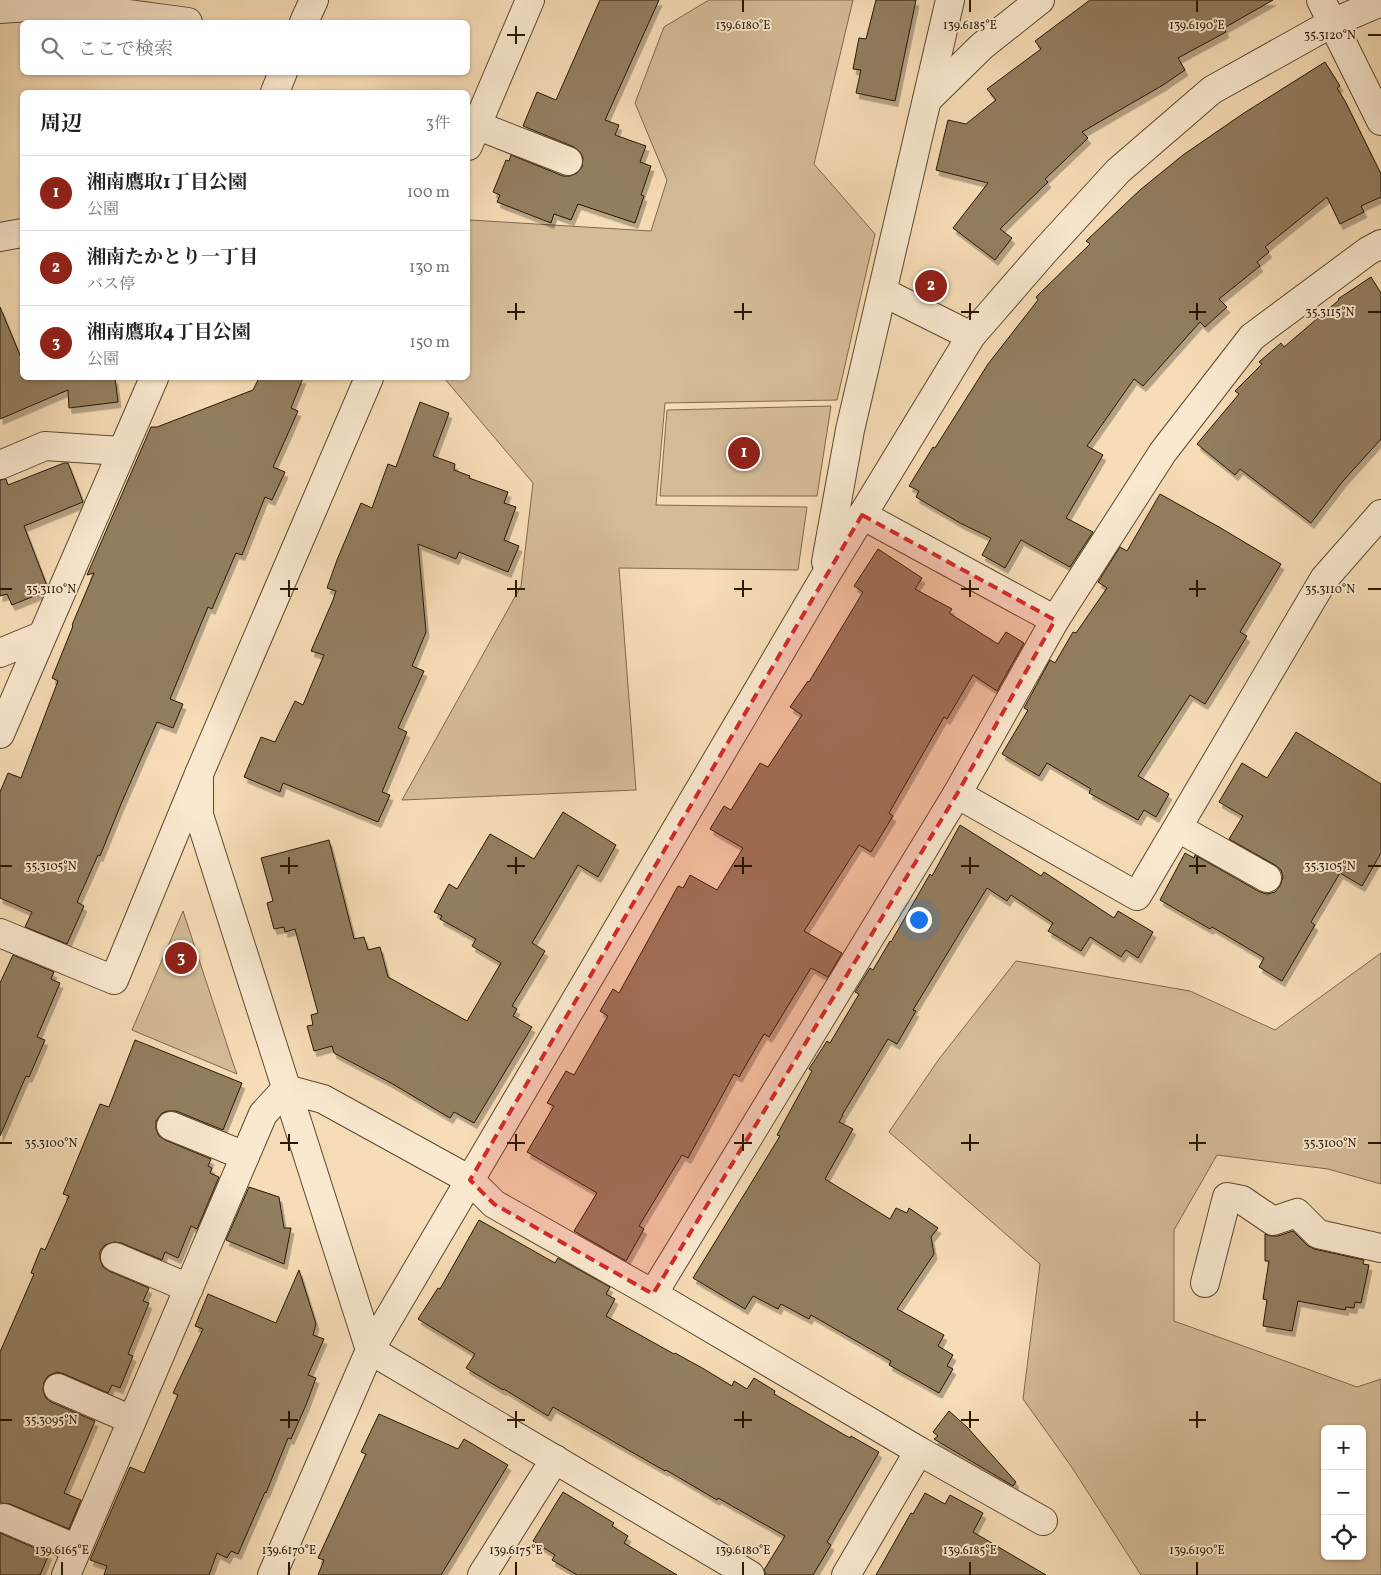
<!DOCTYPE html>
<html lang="ja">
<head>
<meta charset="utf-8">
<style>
  body { margin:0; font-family:Vollkorn,"Noto Serif JP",serif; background:#f6f6f6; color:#222 }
  .controls { position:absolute; right:15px; bottom:15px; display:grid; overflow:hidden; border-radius:8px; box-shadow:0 1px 4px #0004 }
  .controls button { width:45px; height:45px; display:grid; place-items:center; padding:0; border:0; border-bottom:1px solid #e0e0e0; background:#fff; color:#222; font:25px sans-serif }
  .you { position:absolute; left:918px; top:919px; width:18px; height:18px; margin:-12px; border:4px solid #fff; border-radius:50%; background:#1a73e8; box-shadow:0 0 0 8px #1a73e833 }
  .badge { display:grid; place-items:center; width:32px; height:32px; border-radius:50%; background:#8f2418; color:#fff; font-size:16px; font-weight:700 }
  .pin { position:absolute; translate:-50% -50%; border:2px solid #fff; box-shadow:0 1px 5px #0006 }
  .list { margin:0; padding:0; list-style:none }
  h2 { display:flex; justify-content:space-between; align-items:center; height:65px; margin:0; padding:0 20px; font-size:21px }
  h2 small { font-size:16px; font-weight:400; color:#767676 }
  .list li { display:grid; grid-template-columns:32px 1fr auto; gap:15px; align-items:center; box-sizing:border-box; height:75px; padding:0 20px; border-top:1px solid #e0e0e0 }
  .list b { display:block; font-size:19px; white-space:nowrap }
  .list p { margin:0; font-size:16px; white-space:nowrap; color:#767676 }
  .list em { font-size:16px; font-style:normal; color:#767676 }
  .icon { flex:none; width:28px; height:28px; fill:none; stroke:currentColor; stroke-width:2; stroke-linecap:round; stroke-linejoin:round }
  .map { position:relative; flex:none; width:1381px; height:1575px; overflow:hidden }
  .search { position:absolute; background:#fff; box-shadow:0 1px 4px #0004; left:20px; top:20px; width:450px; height:55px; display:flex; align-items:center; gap:12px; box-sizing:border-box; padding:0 18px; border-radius:8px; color:#767676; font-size:19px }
  .panel { position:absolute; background:#fff; box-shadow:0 1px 4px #0004; left:20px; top:90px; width:450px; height:290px; border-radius:8px }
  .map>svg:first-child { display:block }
</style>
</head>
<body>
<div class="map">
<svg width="1381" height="1575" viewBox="0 0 1381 1575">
  <defs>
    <filter id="shadow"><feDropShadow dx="3" dy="5.5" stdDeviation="0" flood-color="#0004"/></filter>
  </defs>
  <rect width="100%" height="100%" fill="#f7ddb7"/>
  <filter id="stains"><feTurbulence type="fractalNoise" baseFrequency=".004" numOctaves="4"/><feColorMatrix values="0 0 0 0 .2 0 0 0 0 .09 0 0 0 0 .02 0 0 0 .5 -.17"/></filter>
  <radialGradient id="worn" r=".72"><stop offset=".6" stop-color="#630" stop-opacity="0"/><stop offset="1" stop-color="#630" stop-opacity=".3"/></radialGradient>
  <g fill="#d4bc98" stroke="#7e6a4d" fill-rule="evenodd">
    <path d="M709,0H853L814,164L875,234L837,400L665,403L656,505L807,507L798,570L619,568L636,790L402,800L521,586L533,483L444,378H468V226L470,220L651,231L667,180L635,103L664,27Z"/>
    <path d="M831,406L817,496H660L667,410Z"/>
    <path d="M183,911L234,1066L237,1074L132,1030Z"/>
    <path d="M1381,953V1184L1328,1169L1217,1155L1174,1230V1321L1357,1387L1381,1379V1575H1141L1071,1466L1023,1399L1040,1264L889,1132L939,1059L1016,961L1190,991L1275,1030ZM1325,1429H1362V1556H1325Z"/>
  </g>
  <g fill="#937e60" stroke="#271802" filter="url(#shadow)">
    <path d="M600,0H659L605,120L619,125L615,135L646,146L640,162L651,166L641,195L644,196L635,223L578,204L571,220L554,214L551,223L497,202L500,195L493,192L506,160L509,161L511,155L563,176H570L577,173L582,167L583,158L580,152L574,147L523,126L537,92L556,100Z"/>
    <path d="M876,0H916L895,101L856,93L861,70L853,69L859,38L866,39Z"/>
    <path d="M1090,0H1273L1224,28L1226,32L1178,58L1185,70L1163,85L1082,132L1088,138L1045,179L1048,182L1000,229L1012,238L995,260L953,228L988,183L936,170L948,120L966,124L996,100L987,89L1041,49L1035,41Z"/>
    <path d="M1325,62L1340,86L1337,88L1345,101L1381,174V197L1361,206L1364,212L1340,224L1327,197L1265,247L1269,252L1257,262L1260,266L1219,299L1227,307L1205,327L1200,322L1143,386L1134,379L1087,446L1103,455L1066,518L1093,532L1070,567L1021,540L1005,568L982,555L991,538L960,523L916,497L919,491L909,486L933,447L935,448L988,364L1038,300L1036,297L1090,244L1086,241L1140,190L1183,155L1244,113Z"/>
    <path d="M1371,277L1381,293V439L1343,481L1311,523L1240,469L1235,475L1197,444L1239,394L1235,391L1262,364L1259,362L1281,343L1284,347L1339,300L1338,299Z"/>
    <path d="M0,307L22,360V378H115L118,402L69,408L68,390L0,419Z"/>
    <path d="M259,378H303L291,408L298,411L273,467L285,472L272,500L265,497L242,555L236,553L212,609L208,607L170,699L183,704L173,728L157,722L121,804L100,856L98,855L77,902L84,906L67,944L25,927L32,912L0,898V792L8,773L21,778L58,681L52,678L73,626L72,625L94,573L87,575L151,427H157L253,390Z"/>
    <path d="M420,402L449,413L433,456L455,464L454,470L470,476L469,478L508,492L504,503L516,507L504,540L519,546L508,572L459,552L456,559L418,544L426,632L412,666L424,671L398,728L407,732L382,792L390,795L378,822L283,783L280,792L244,777L261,737L275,742L295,701L303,705L324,655L311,651L333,600L336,591L327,588L337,560L361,503L372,508L388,464L396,467Z"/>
    <path d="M64,463H68L83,502L24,526L47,586L44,592L12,605L7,594L0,596V480L6,479L8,485Z"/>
    <path d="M1160,494L1219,527L1281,564L1240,632L1247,636L1205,704L1190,695L1138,776L1169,794L1156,817L1144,810L1138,820L1089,793L1091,789L1047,763L1039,776L1002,754L1028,710L1024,708L1050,660L1055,663L1073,632L1076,633L1107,588L1098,582L1120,547L1127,551Z"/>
    <path d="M878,549L922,578L915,589L952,609L949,613L998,644L1006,632L1024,643L997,691L973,675L947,719L944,717L889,813L893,816L871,852L859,845L804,931L842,953L828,977L811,968L769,1037L764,1034L739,1077L734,1074L688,1158L682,1155L639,1226L644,1229L626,1261L574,1231L597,1193L527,1152L554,1106L547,1103L566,1071L574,1075L608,1016L600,1011L613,989L619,993L678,886L683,888L690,875L717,890L743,848L710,829L724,806L731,810L760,763L768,767L802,715L790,707L808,681L809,682L863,592L854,586Z"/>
    <path d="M1296,732L1381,784V853L1362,886L1340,873L1311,922L1315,925L1282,981L1259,967L1264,958L1212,927L1210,929L1160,900L1185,853L1194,858L1195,855L1260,892L1267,894L1275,892L1280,886L1283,877L1281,870L1275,865L1229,839L1243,816L1219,802L1242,763L1267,778Z"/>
    <path d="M563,812L616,845L598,877L578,865L532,943L545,951L512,1006L517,1009L513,1016L532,1027L474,1123L454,1112L450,1118L391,1083L334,1053L332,1046L314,1051L307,1026L313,1025L311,1015L318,1013L295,929L285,932L284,927L274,929L267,903L273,901L261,858L329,840L354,939L364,937L368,950L380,947L388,977L467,1021L501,963L472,946L476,939L440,919L442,916L434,912L449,884L457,889L490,834L534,859Z"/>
    <path d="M960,825L1041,876L1044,872L1114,918L1118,911L1153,932L1138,958L1126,950L1121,957L1090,937L1081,951L1048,931L1053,923L1011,895L1007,901L987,888L913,1010L916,1011L897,1044L888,1039L842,1115H843L839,1122L853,1129L825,1179L890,1219L896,1208L907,1213L909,1208L938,1228L931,1237L934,1254L897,1309L944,1335L938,1346L953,1355L947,1366L953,1369L939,1393L889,1365L891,1361L811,1315L809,1319L781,1304L778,1309L753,1296L745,1309L693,1278L780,1136L777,1135L812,1071L809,1069L827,1041L830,1043L859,994L855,992L870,968L873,970L890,941L891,942L930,874L932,876Z"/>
    <path d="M13,955L54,972L51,979L60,983L37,1037L45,1040L29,1077L26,1076L0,1136V983Z"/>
    <path d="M135,1040L242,1083L223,1130L176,1111H168L162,1113L156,1121V1129L159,1136L165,1140L211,1159L208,1166L212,1168L210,1173L219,1177L197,1229L191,1226L178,1258L165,1252L162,1260L121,1243L114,1242L105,1245L100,1251V1259L103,1267L109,1271L149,1288L143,1301L149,1303L128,1354L133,1356L120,1388L112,1385L108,1393L64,1374L57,1372L48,1376L44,1382L43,1390L46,1398L51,1402L95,1421L64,1493L81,1500L69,1529L10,1504L0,1503V1352L34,1274L31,1273L41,1248L45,1250L69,1196L63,1194L100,1104L109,1107Z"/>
    <path d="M249,1187L279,1197L284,1228H291L284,1264L226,1240Z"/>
    <path d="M479,1220L555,1263L558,1258L610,1287L606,1294L615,1299L606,1316L674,1354L675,1353L704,1369L732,1386L734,1381L747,1389L754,1378L775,1391L774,1394L850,1438L851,1436L879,1452L827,1542L831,1545L813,1575H766L764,1570L785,1536L718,1498L717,1500L666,1470L665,1471L553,1407L548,1416L504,1389L503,1390L466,1368L475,1354L418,1319L438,1288L440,1289Z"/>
    <path d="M1293,1231L1307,1245L1314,1249L1364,1260L1363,1264L1369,1265L1361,1303L1355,1302L1354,1308L1346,1307L1345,1310L1298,1301L1292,1331L1263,1326L1267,1300L1263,1299L1269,1261H1265V1234L1271,1236H1278Z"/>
    <path d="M299,1270L316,1324L313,1335L324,1339L308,1375L316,1378L306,1405L291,1439L288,1438L266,1493L265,1492L238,1554L231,1551L227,1558L217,1553L209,1575H104L107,1566L90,1560L130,1467L144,1473L178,1395L173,1393L203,1329L195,1326L208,1294L276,1323Z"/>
    <path d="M949,1411L967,1427L1016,1482L1013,1486L934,1439L938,1436L933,1432Z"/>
    <path d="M379,1414L458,1449L464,1439L508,1465L441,1575H318L324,1560L318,1558L366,1454L361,1452Z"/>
    <path d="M563,1492L614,1523L612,1526L628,1536L624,1543L677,1575H577L552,1560L555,1555L533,1541Z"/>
    <path d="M925,1493L945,1504L950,1495L983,1513L973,1532L1046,1575H876L911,1513L913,1514Z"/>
    <path d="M0,1533L49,1554L40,1575H0Z"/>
  </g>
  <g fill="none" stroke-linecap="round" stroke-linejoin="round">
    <g stroke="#5b492f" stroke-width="30">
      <g id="minor">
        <path d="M1321,0L1381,121"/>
        <path d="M0,9L44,6L121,13L188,22"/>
        <path d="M304,22L314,0"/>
        <path d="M275,92L283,72"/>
        <path d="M927,100L982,46L1040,0"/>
        <path d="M476,125L568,161"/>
        <path d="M468,146L530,0"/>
        <path d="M0,237L22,233"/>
        <path d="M883,292L971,336"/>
        <path d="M0,465L45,446L121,451"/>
        <path d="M862,515L1055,620"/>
        <path d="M826,562L850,430L950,0"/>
        <path d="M0,653L41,636"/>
        <path d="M0,734L154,378"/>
        <path d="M199,774V815L370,1350L750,1575"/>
        <path d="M957,794L1137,896L1324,579L1381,514"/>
        <path d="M1178,828L1267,878"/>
        <path d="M0,933L114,980L199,774L369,378"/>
        <path d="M171,1126L245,1156"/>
        <path d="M115,1257L189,1288"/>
        <path d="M1205,1283L1227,1197L1242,1200L1273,1221L1297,1213L1318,1234L1381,1248"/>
        <path d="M653,1294L957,794L1055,620L1163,452L1252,337L1368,251L1381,244"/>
        <path d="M58,1388L132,1420"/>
        <path d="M919,1451L1043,1521"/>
        <path d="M4,1518L77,1549"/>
        <path d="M66,1575L263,1114L286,1089L323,1099L470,1180L494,1204L653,1294L919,1451L846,1575"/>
        <path d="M272,1575L370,1350L824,578L971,336L1043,253L1118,171L1212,90L1332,23L1381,2"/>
        <path d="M482,1575L555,1459"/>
      </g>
    </g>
    <use href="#minor" stroke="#fae9d0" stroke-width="28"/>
  </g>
  <path fill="#d62828" fill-opacity="0.2" stroke="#d62828" stroke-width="4" stroke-dasharray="10 6" stroke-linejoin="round" d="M862,515L1055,620L957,794L653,1294L494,1204L470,1180Z"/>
  <path fill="none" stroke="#271802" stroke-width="2" d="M743,0V12M970,0V12M1197,0V12M516,26V44M507,35H525M1368,35H1381M516,303V320M743,303V320M970,303V320M1197,303V320M507,312H525M734,312H752M961,312H979M1189,312H1206M1368,312H1381M289,580V597M516,580V597M743,580V597M970,580V597M1197,580V597M0,589H12M280,589H298M507,589H525M734,589H752M961,589H979M1189,589H1206M1368,589H1381M289,857V874M516,857V874M743,857V874M970,857V874M1197,857V874M0,866H12M280,866H298M507,866H525M734,866H752M961,866H979M1189,866H1206M1368,866H1381M289,1134V1151M516,1134V1151M743,1134V1151M970,1134V1151M1197,1134V1151M0,1143H12M280,1143H298M507,1143H525M734,1143H752M961,1143H979M1189,1143H1206M1368,1143H1381M289,1411V1428M516,1411V1428M743,1411V1428M970,1411V1428M1197,1411V1428M0,1420H12M280,1420H298M507,1420H525M734,1420H752M961,1420H979M1189,1420H1206M62,1562V1575M289,1562V1575M516,1562V1575M743,1562V1575M970,1562V1575M1197,1562V1575"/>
  <g font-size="12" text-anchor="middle" fill="#271802" stroke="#fae9d0" stroke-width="4" stroke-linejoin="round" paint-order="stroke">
    <text x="743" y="29">139.6180°E</text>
    <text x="970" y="29">139.6185°E</text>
    <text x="1197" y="29">139.6190°E</text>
    <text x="1330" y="39">35.3120°N</text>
    <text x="1330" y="316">35.3115°N</text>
    <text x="51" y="593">35.3110°N</text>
    <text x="1330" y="593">35.3110°N</text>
    <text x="51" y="870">35.3105°N</text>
    <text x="1330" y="870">35.3105°N</text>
    <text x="51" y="1147">35.3100°N</text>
    <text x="1330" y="1147">35.3100°N</text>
    <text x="51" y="1424">35.3095°N</text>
    <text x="62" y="1554">139.6165°E</text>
    <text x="289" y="1554">139.6170°E</text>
    <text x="516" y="1554">139.6175°E</text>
    <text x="743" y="1554">139.6180°E</text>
    <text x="970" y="1554">139.6185°E</text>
    <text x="1197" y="1554">139.6190°E</text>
  </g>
  <rect width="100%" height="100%" filter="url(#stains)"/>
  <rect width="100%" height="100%" fill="url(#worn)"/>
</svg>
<div class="controls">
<button>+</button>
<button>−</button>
<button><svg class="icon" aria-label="locate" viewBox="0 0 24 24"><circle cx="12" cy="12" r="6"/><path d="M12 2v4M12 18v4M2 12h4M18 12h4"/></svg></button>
</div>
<div class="you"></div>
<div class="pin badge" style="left:744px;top:453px">1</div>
<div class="pin badge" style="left:931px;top:286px">2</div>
<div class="pin badge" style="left:181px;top:958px">3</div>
<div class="search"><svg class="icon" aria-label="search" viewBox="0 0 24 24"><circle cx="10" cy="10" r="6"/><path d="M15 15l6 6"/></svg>ここで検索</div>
<section class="panel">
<h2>周辺<small>3件</small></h2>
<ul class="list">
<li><span class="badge">1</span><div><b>湘南鷹取1丁目公園</b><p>公園</p></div><em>100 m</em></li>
<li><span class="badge">2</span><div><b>湘南たかとり一丁目</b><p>バス停</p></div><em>130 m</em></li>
<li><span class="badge">3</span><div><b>湘南鷹取4丁目公園</b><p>公園</p></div><em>150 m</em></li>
</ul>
</section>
</div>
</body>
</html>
